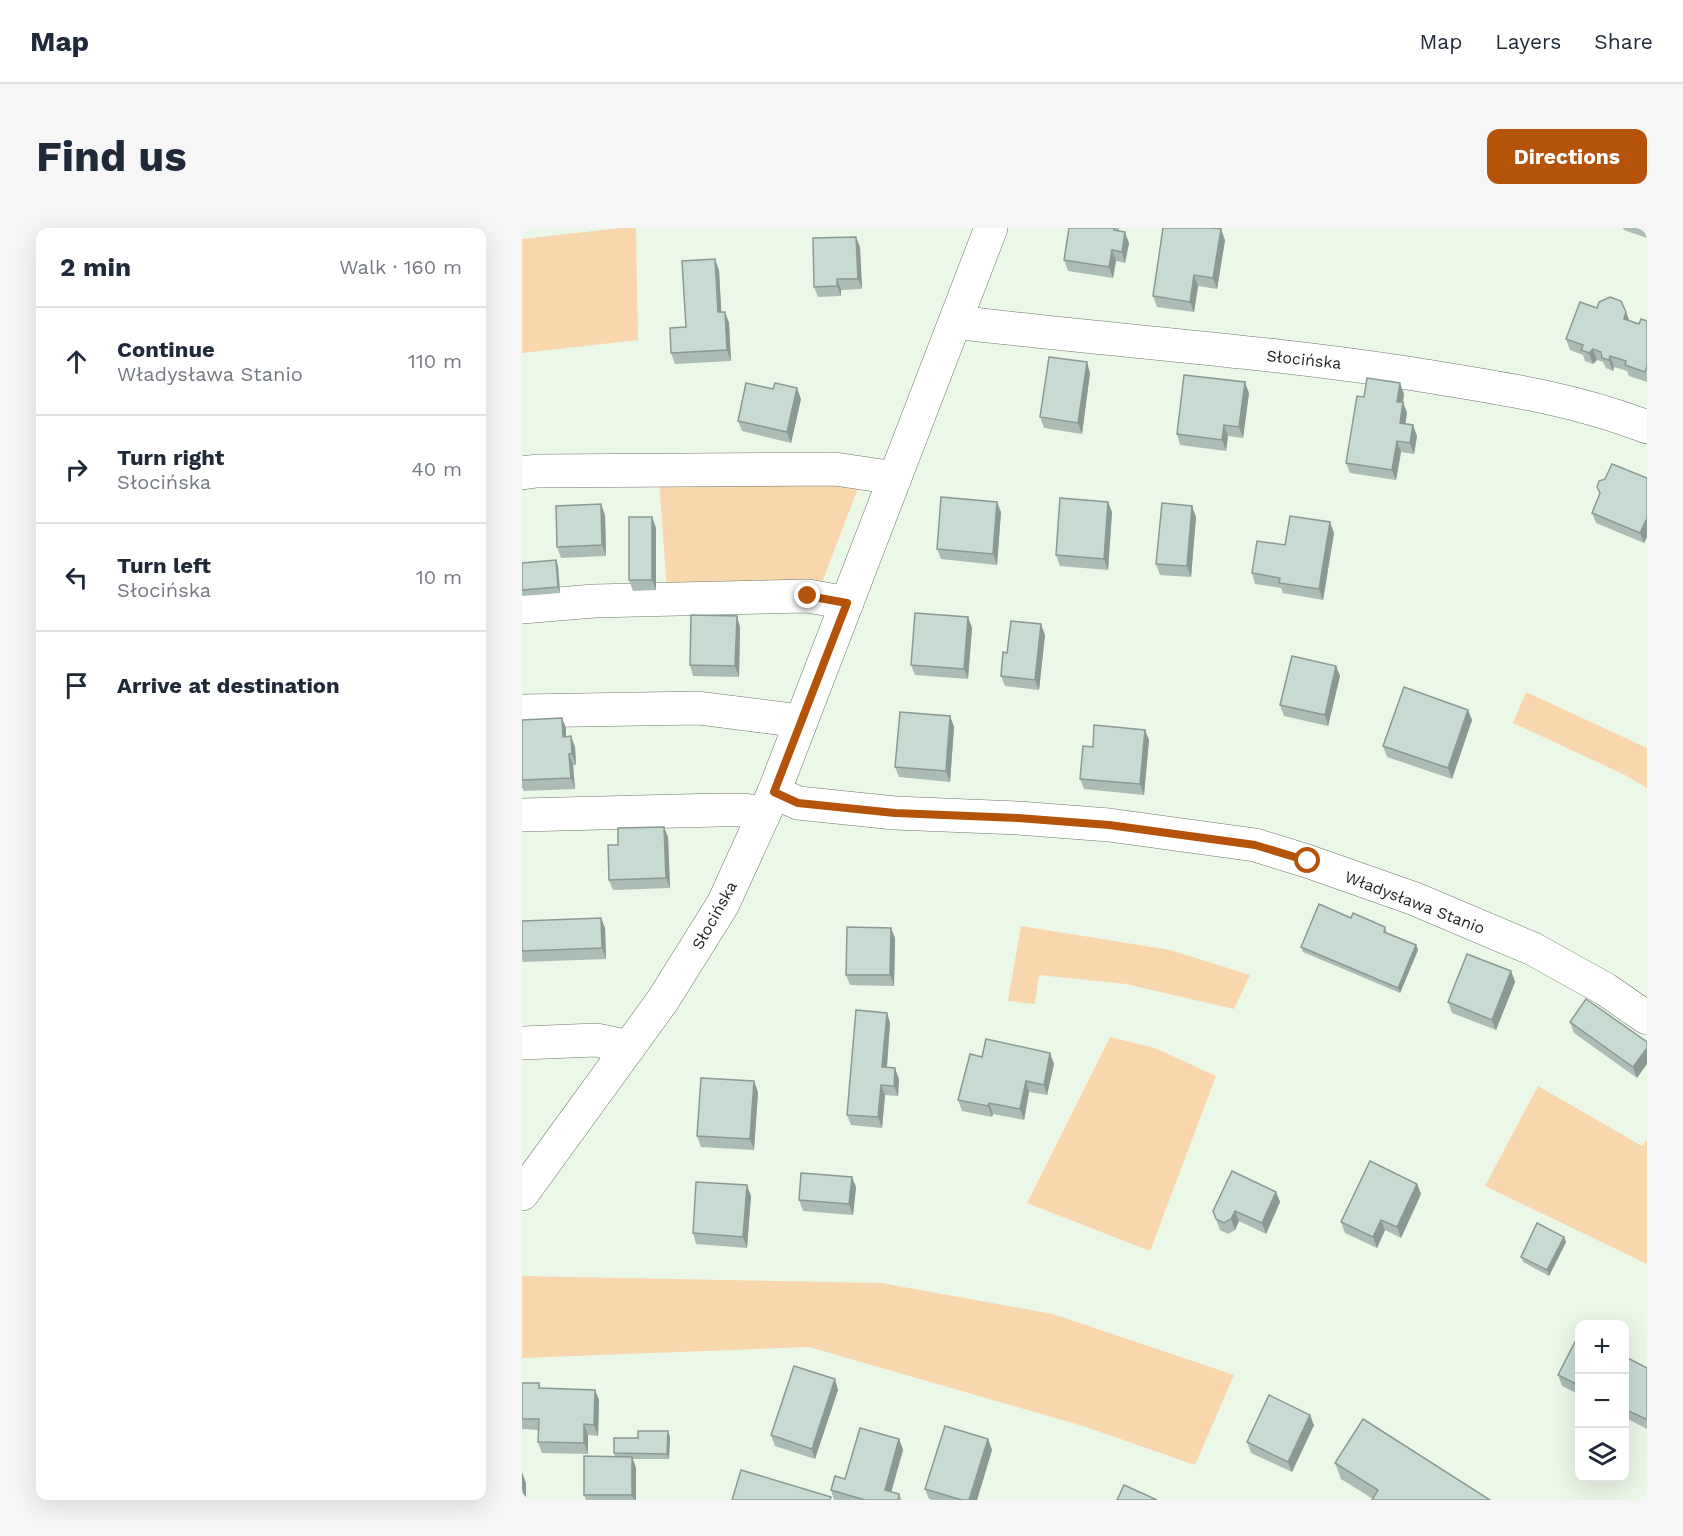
<!DOCTYPE html>
<html lang="en">
<head>
<meta charset="utf-8">
<style>
  body { margin:0; font-family:"Work Sans",sans-serif; background:#f6f6f7; color:#1f2937 }
  .controls { position:absolute; right:18px; bottom:18px; display:grid; overflow:hidden; border-radius:12px; box-shadow:0 6px 24px #0002 }
  .controls button { width:54px; height:54px; display:grid; place-items:center; padding:0; border:0; border-bottom:2px solid #e0e1e3; background:#fff; color:#1f2937; font:30px sans-serif }
  .stop { position:absolute; width:18px; height:18px; margin:-14px; border:4px solid #b45309; border-radius:50%; background:#fff }
  .stop.end { background:#b45309; border-color:#fff; box-shadow:0 2px 6px #0008 }
  .list { margin:0; padding:0; list-style:none }
  h2 { display:flex; justify-content:space-between; align-items:center; height:78px; margin:0; padding:0 24px; font-size:26px }
  h2 small { font-size:20px; font-weight:400; color:#747a83 }
  .list li { display:grid; grid-template-columns:39px 1fr auto; gap:18px; align-items:center; box-sizing:border-box; height:108px; padding:0 24px; border-top:2px solid #e0e1e3 }
  .list b { display:block; font-size:22px; white-space:nowrap }
  .list p { margin:0; font-size:20px; white-space:nowrap; color:#747a83 }
  .list em { font-size:20px; font-style:normal; color:#747a83 }
  .icon { flex:none; width:33px; height:33px; fill:none; stroke:currentColor; stroke-width:2; stroke-linecap:round; stroke-linejoin:round }
  .map { position:relative; flex:none; width:1125px; height:1272px; overflow:hidden; border-radius:12px }
  header { display:flex; align-items:center; gap:36px; box-sizing:border-box; height:84px; padding:0 30px; background:#fff; border-bottom:2px solid #e0e1e3 }
  header strong { font-size:28px }
  nav { display:flex; gap:33px; margin-inline-start:auto; font-size:21px }
  .intro { display:flex; align-items:center; justify-content:space-between; box-sizing:border-box; height:144px; padding:0 36px }
  h1 { margin:0; font-size:42px }
  .button { padding:15px 27px; border-radius:12px; background:#b45309; color:#fff; font-size:21px; font-weight:700 }
  main { display:flex; gap:36px; padding:0 36px }
  aside { flex:1; background:#fff; border-radius:12px; box-shadow:0 6px 24px #0002 }
  .map>svg:first-child { display:block }
</style>
</head>
<body>
<header>
<strong>Map</strong>
<nav><a>Map</a><a>Layers</a><a>Share</a></nav>
</header>
<div class="intro"><h1>Find us</h1><a class="button">Directions</a></div>
<main>
<aside>
<h2>2 min<small>Walk · 160 m</small></h2>
<ul class="list">
<li><svg class="icon" aria-label="ahead" viewBox="0 0 24 24"><path d="M12 20V5M6 11l6-6 6 6"/></svg><div><b>Continue</b><p>Władysława Stanio</p></div><em>110 m</em></li>
<li><svg class="icon" aria-label="right" viewBox="0 0 24 24"><path d="M7 20v-9h11M14 6l5 5-5 5"/></svg><div><b>Turn right</b><p>Słocińska</p></div><em>40 m</em></li>
<li><svg class="icon" aria-label="left" viewBox="0 0 24 24"><path d="M17 20v-9H6M10 6l-5 5 5 5"/></svg><div><b>Turn left</b><p>Słocińska</p></div><em>10 m</em></li>
<li><svg class="icon" aria-label="arrive" viewBox="0 0 24 24"><path d="M6 21V4h12l-3 4 3 4H6"/></svg><div><b>Arrive at destination</b></div></li>
</ul>
</aside>
<div class="map">
<svg width="1125" height="1272" viewBox="0 0 1125 1272">
  <rect width="100%" height="100%" fill="#ebf7e7"/>
  <g fill="#f9d7ae">
    <path d="M99,0H114L116,112L0,125V11Z"/>
    <path d="M137,252L338,255L298,360L145,361Z"/>
    <path d="M1004,464L1125,520V560L1101,546L991,495Z"/>
    <path d="M499,698L648,722L728,747L712,781L604,756L517,747L513,776L486,773Z"/>
    <path d="M588,809L633,820L694,848L628,1023L505,975Z"/>
    <path d="M1016,858L1120,918L1125,912V1036L963,958Z"/>
    <path d="M0,1048L359,1055L531,1086L712,1147L673,1237L561,1198L287,1119L0,1130Z"/>
  </g>
  <g fill="none" stroke-linecap="round" stroke-linejoin="round">
    <g stroke="#6d7769" stroke-width="34">
      <g id="street">
        <path d="M433,94C590,113 747,123 904,148C979,160 1054,171 1125,199"/>
        <path d="M0,245L15,243L313,241L373,250"/>
        <path d="M0,379L72,373L286,368L325,375"/>
        <path d="M0,483L176,480L279,493"/>
        <path d="M252,564L276,575L373,585L496,590L587,597L733,617L785,633L893,671L1011,721L1083,761L1125,790"/>
        <path d="M0,587L196,582H222L242,586"/>
        <path d="M0,815L74,812L107,819"/>
      </g>
    </g>
    <g stroke="#6d7769" stroke-width="34">
      <path id="secondary" d="M0,966L141,772L201,676L252,564L469,0"/>
    </g>
    <use href="#street" stroke="#fff" stroke-width="33"/>
    <use href="#secondary" stroke="#fff" stroke-width="33"/>
  </g>
  <g fill="#abbcb5">
    <path d="M547,0H597V3L607,15L603,35L594,33L591,50L546,43L542,32Z"/>
    <path d="M1101,0H1125V10L1102,2Z"/>
    <path d="M703,12L695,61L676,58L672,84L635,79L631,68Z"/>
    <path d="M338,19L340,61L319,62V68L296,69L292,59Z"/>
    <path d="M197,42L199,84H203L207,95L209,133L153,136L149,125Z"/>
    <path d="M1108,92L1117,96L1125,93V154L1107,148L1105,143L1092,139L1091,143L1084,140L1081,134L1075,132L1071,136L1063,133L1061,127L1048,122L1044,111Z"/>
    <path d="M568,145L560,206L522,200L518,189Z"/>
    <path d="M251,161L279,171L269,215L220,203L216,193Z"/>
    <path d="M727,165L721,210L706,208L704,223L658,217L655,206Z"/>
    <path d="M882,166L881,174L885,185L883,196L895,208L892,226L879,224L874,252L828,245L824,235L842,169Z"/>
    <path d="M1125,250V309L1122,315L1074,295L1070,285Z"/>
    <path d="M479,284L475,337L419,331L415,321Z"/>
    <path d="M590,284L586,342L538,338L534,327Z"/>
    <path d="M83,287L84,328L39,330L35,319Z"/>
    <path d="M130,289L134,300V362L111,363L107,352Z"/>
    <path d="M674,289L669,349L638,347L634,336Z"/>
    <path d="M812,305L801,372L761,365L759,360L733,356L730,345L763,317Z"/>
    <path d="M34,332L36,338L38,365L0,368V352Z"/>
    <path d="M446,389L450,400L446,451L393,447L389,437Z"/>
    <path d="M218,399L217,449L171,448L168,437Z"/>
    <path d="M523,407L517,462L483,458L479,448L485,425Z"/>
    <path d="M814,438L818,448L806,498L762,488L758,477Z"/>
    <path d="M946,482L950,492L930,551L865,529L861,518Z"/>
    <path d="M428,488L432,499L428,554L377,549L373,539Z"/>
    <path d="M40,490L44,500V509L53,519L54,537H51L53,561L2,563L0,559V492Z"/>
    <path d="M623,502L627,512L622,567L562,561L558,551L571,519Z"/>
    <path d="M146,609L148,660L91,662L87,652L96,617Z"/>
    <path d="M79,690L83,700L84,731L1,734L0,731V693Z"/>
    <path d="M829,690L863,699L865,705L894,717L896,722L878,765L781,724L779,719Z"/>
    <path d="M373,710L372,758L328,757L324,747Z"/>
    <path d="M989,743L993,754L974,802L930,785L926,774Z"/>
    <path d="M365,785L368,795L365,839L377,851L376,868L363,867L360,900L329,897L325,887Z"/>
    <path d="M1048,794L1125,814L1115,850L1052,805Z"/>
    <path d="M460,829L532,836L525,867L507,864L502,892L471,886L470,889L440,883L436,872Z"/>
    <path d="M236,864L232,922L179,919L175,908Z"/>
    <path d="M895,956L899,966L879,1010L863,1002L855,1020L823,1005L819,994Z"/>
    <path d="M334,959L331,987L281,983L277,972Z"/>
    <path d="M754,964L758,974L744,1006L717,993L713,1002L706,1006L698,1002L691,983Z"/>
    <path d="M229,968L225,1020L174,1016L171,1005Z"/>
    <path d="M1042,1009L1044,1014L1027,1048L1001,1034L999,1029Z"/>
    <path d="M1058,1104V1167L1040,1158L1036,1147Z"/>
    <path d="M1102,1128L1125,1140V1201L1102,1189Z"/>
    <path d="M0,1155H17L19,1161L73,1162L77,1172L76,1208L66,1207V1226L20,1225L16,1214L17,1202L0,1201Z"/>
    <path d="M316,1162L293,1231L253,1218L249,1207Z"/>
    <path d="M792,1197L770,1244L729,1225L725,1214Z"/>
    <path d="M148,1209L147,1231H111L114,1240V1272H64L62,1267L93,1229L92,1225L116,1210Z"/>
    <path d="M377,1211L381,1222L369,1264L377,1266L380,1272H312L309,1262L323,1251Z"/>
    <path d="M466,1211L470,1222L455,1272H410L407,1271L403,1261Z"/>
    <path d="M813,1235L968,1272L851,1271L819,1251Z"/>
  </g>
  <g fill="#8b9994">
    <path d="M699,1L703,12L695,61L691,50Z"/>
    <path d="M603,4L607,15L603,35L600,24Z"/>
    <path d="M334,9L338,19L340,61L336,51Z"/>
    <path d="M590,22L594,33L591,50L587,39Z"/>
    <path d="M193,31L197,42L200,95L196,84Z"/>
    <path d="M672,47L676,58L672,84L668,74Z"/>
    <path d="M315,51L319,62V68L315,58Z"/>
    <path d="M203,84L207,95L209,133L205,122Z"/>
    <path d="M1104,84L1108,94L1102,91Z"/>
    <path d="M1071,121L1075,132L1071,136L1067,125Z"/>
    <path d="M1088,128L1092,139L1091,143L1087,132Z"/>
    <path d="M565,134L568,145L560,206L556,195Z"/>
    <path d="M723,154L727,165L721,210L717,199Z"/>
    <path d="M878,155L882,166L879,184L875,174Z"/>
    <path d="M275,160L279,171L269,215L265,204Z"/>
    <path d="M881,174L885,185L882,205L878,195Z"/>
    <path d="M702,197L706,208L704,223L700,212Z"/>
    <path d="M891,197L895,208L892,226L888,215Z"/>
    <path d="M875,213L879,224L874,252L870,242Z"/>
    <path d="M475,274L479,284L475,337L471,326Z"/>
    <path d="M586,274L590,284L586,342L582,331Z"/>
    <path d="M79,276L83,287L84,328L80,317Z"/>
    <path d="M670,278L674,289L669,349L665,338Z"/>
    <path d="M130,289L134,300V362L130,352Z"/>
    <path d="M1124,292L1125,295V309L1122,315L1118,305Z"/>
    <path d="M808,294L812,305L801,372L797,361Z"/>
    <path d="M34,332L36,338L38,365L36,359Z"/>
    <path d="M215,388L218,399L217,449L213,438Z"/>
    <path d="M446,389L450,400L446,451L442,441Z"/>
    <path d="M519,396L523,407L517,462L513,452Z"/>
    <path d="M814,438L818,448L806,498L803,487Z"/>
    <path d="M946,482L950,492L930,551L926,540Z"/>
    <path d="M428,488L432,499L428,554L424,543Z"/>
    <path d="M40,490L44,500V519L41,509Z"/>
    <path d="M623,502L627,512L622,567L618,556Z"/>
    <path d="M49,508L53,519L54,537L50,526Z"/>
    <path d="M47,526L51,537L53,561L49,550Z"/>
    <path d="M142,599L146,609L148,660L144,650Z"/>
    <path d="M79,690L83,700L84,731L80,720Z"/>
    <path d="M369,700L373,710L372,758L368,747Z"/>
    <path d="M894,717L896,722L878,765L876,760Z"/>
    <path d="M989,743L993,754L974,802L970,792Z"/>
    <path d="M365,785L368,795L364,850L360,839Z"/>
    <path d="M1125,820V836L1115,850L1111,839Z"/>
    <path d="M528,825L532,836L525,867L522,857Z"/>
    <path d="M373,840L377,851L376,868L372,858Z"/>
    <path d="M232,853L236,864L232,922L228,911Z"/>
    <path d="M504,853L507,864L502,892L498,881Z"/>
    <path d="M359,857L363,867L360,900L356,889Z"/>
    <path d="M467,875L471,886L470,889L466,878Z"/>
    <path d="M330,949L334,959L331,987L327,976Z"/>
    <path d="M895,956L899,966L879,1010L875,999Z"/>
    <path d="M225,957L229,968L225,1020L221,1009Z"/>
    <path d="M754,964L758,974L744,1006L740,995Z"/>
    <path d="M713,983L717,993L713,1002L709,991Z"/>
    <path d="M859,992L863,1002L855,1020L851,1009Z"/>
    <path d="M1042,1009L1044,1014L1027,1048L1025,1042Z"/>
    <path d="M313,1151L316,1162L293,1231L290,1221Z"/>
    <path d="M73,1162L77,1172L76,1208L72,1197Z"/>
    <path d="M788,1187L792,1197L770,1244L766,1234Z"/>
    <path d="M62,1196L66,1207V1226L62,1215Z"/>
    <path d="M146,1203L148,1209L147,1231L145,1226Z"/>
    <path d="M377,1211L381,1222L367,1272L363,1262Z"/>
    <path d="M466,1211L470,1222L455,1272H447Z"/>
    <path d="M110,1229L114,1240V1272H112L110,1267Z"/>
    <path d="M0,1244L4,1255V1272H0Z"/>
  </g>
  <g fill="#c7dbd3" stroke="#8b9994" stroke-width="1.5">
    <path d="M547,0H592V2L603,4L600,24L590,22L587,39L542,32Z"/>
    <path d="M641,0H691L699,1L691,50L672,47L668,74L631,68Z"/>
    <path d="M334,9L336,51H315V58L292,59L291,10Z"/>
    <path d="M193,31L196,84H203L205,122L149,125L148,100L164,99L160,33Z"/>
    <path d="M1088,69L1099,73L1104,84L1102,91L1117,96L1119,91L1125,93V138L1123,144L1103,137L1104,133L1088,128L1087,132L1080,130L1079,124L1071,121L1067,125L1059,122L1061,117L1044,111L1058,74L1075,80L1077,74Z"/>
    <path d="M527,129L565,134L556,195L518,189Z"/>
    <path d="M662,147L723,154L717,199L702,197L700,212L655,206Z"/>
    <path d="M845,150L878,155L875,174H881L878,195L891,197L888,215L875,213L870,242L824,235L835,168L842,169Z"/>
    <path d="M224,155L251,161L253,155L275,160L265,204L216,193Z"/>
    <path d="M1090,236L1125,250V292H1124L1118,305L1070,285L1078,265L1075,259L1077,253L1083,251Z"/>
    <path d="M419,269L475,274L471,326L415,321Z"/>
    <path d="M538,270L586,274L582,331L534,327Z"/>
    <path d="M640,275L670,278L665,338L634,336Z"/>
    <path d="M79,276L80,317L35,319L34,278Z"/>
    <path d="M768,288L808,294L797,361L757,355L758,350L730,345L735,313L763,317Z"/>
    <rect x="107" y="289" width="23" height="63"/>
    <path d="M34,332L36,359L0,362V335Z"/>
    <path d="M393,385L446,389L442,441L389,437Z"/>
    <path d="M169,387L215,388L213,438L168,437Z"/>
    <path d="M489,393L519,396L513,452L479,448L481,424L485,425Z"/>
    <path d="M770,428L814,438L803,487L758,477Z"/>
    <path d="M882,459L946,482L926,540L861,518Z"/>
    <path d="M378,484L428,488L424,543L373,539Z"/>
    <path d="M40,490L41,509L49,508L50,526H47L49,550L0,552V492Z"/>
    <path d="M572,497L623,502L618,556L558,551L561,518L571,519Z"/>
    <path d="M142,599L144,650L87,652L86,617H96V600Z"/>
    <path d="M797,676L829,690L831,685L863,699L862,704L894,717L876,760L779,719Z"/>
    <path d="M79,690L80,720L0,723V693Z"/>
    <path d="M325,699L369,700L368,747H324Z"/>
    <path d="M945,726L989,743L970,792L926,774Z"/>
    <path d="M1064,771L1125,814V820L1111,839L1048,794Z"/>
    <path d="M334,782L365,785L360,839L373,840L372,858L359,857L356,889L325,887Z"/>
    <path d="M464,811L528,825L522,857L504,853L498,881L467,875L466,878L436,872L448,826L460,829Z"/>
    <path d="M179,850L232,853L228,911L175,908Z"/>
    <path d="M848,933L895,956L875,999L859,992L851,1009L819,994Z"/>
    <path d="M710,943L754,964L740,995L713,983L709,991L702,995L694,991L691,983Z"/>
    <path d="M279,945L330,949L327,976L277,972Z"/>
    <path d="M174,954L225,957L221,1009L171,1005Z"/>
    <path d="M1015,995L1042,1009L1025,1042L999,1029Z"/>
    <path d="M1058,1104V1158L1036,1147Z"/>
    <path d="M1102,1128L1125,1140V1189L1124,1191L1102,1181Z"/>
    <path d="M272,1138L313,1151L290,1221L249,1207Z"/>
    <path d="M0,1155H17V1160L73,1162L72,1197L62,1196V1215L16,1214L17,1191H0Z"/>
    <path d="M747,1167L788,1187L766,1234L725,1214Z"/>
    <path d="M841,1191L968,1272H850L856,1262L813,1235Z"/>
    <path d="M423,1198L466,1211L447,1272H440L403,1261Z"/>
    <path d="M338,1200L377,1211L363,1262L377,1266L376,1272H343L309,1262L313,1248L323,1251Z"/>
    <path d="M116,1203H146L145,1226L92,1225V1210H116Z"/>
    <path d="M62,1228L110,1229V1267H62Z"/>
    <path d="M219,1242L309,1269L308,1272H210Z"/>
    <path d="M602,1257L635,1272H595Z"/>
  </g>
  <g fill="none" stroke-linecap="round" stroke-linejoin="round">
    <path stroke="#b45309" stroke-width="8" d="M286,368L325,375L252,564L276,575L373,585L496,590L587,597L733,617L786,633"/>
  </g>
  <g text-anchor="middle" stroke-width="4.5" stroke-linejoin="round" paint-order="stroke">
    <g font-size="16" fill="#1f231e" stroke="#fff">
      <text transform="translate(782 131) rotate(6)" y="6">Słocińska</text>
      <text transform="translate(893 674) rotate(21)" y="6">Władysława Stanio</text>
      <text transform="translate(192 687) rotate(-61)" y="6">Słocińska</text>
    </g>
  </g>
</svg>
<div class="controls">
<button>+</button>
<button>−</button>
<button><svg class="icon" aria-label="layers" viewBox="0 0 24 24"><path d="M12 4l9 5-9 5-9-5zM3 14l9 5 9-5"/></svg></button>
</div>
<div class="stop" style="left:786px;top:633px"></div>
<div class="stop end" style="left:286px;top:368px"></div>
</div>
</main>
</body>
</html>
